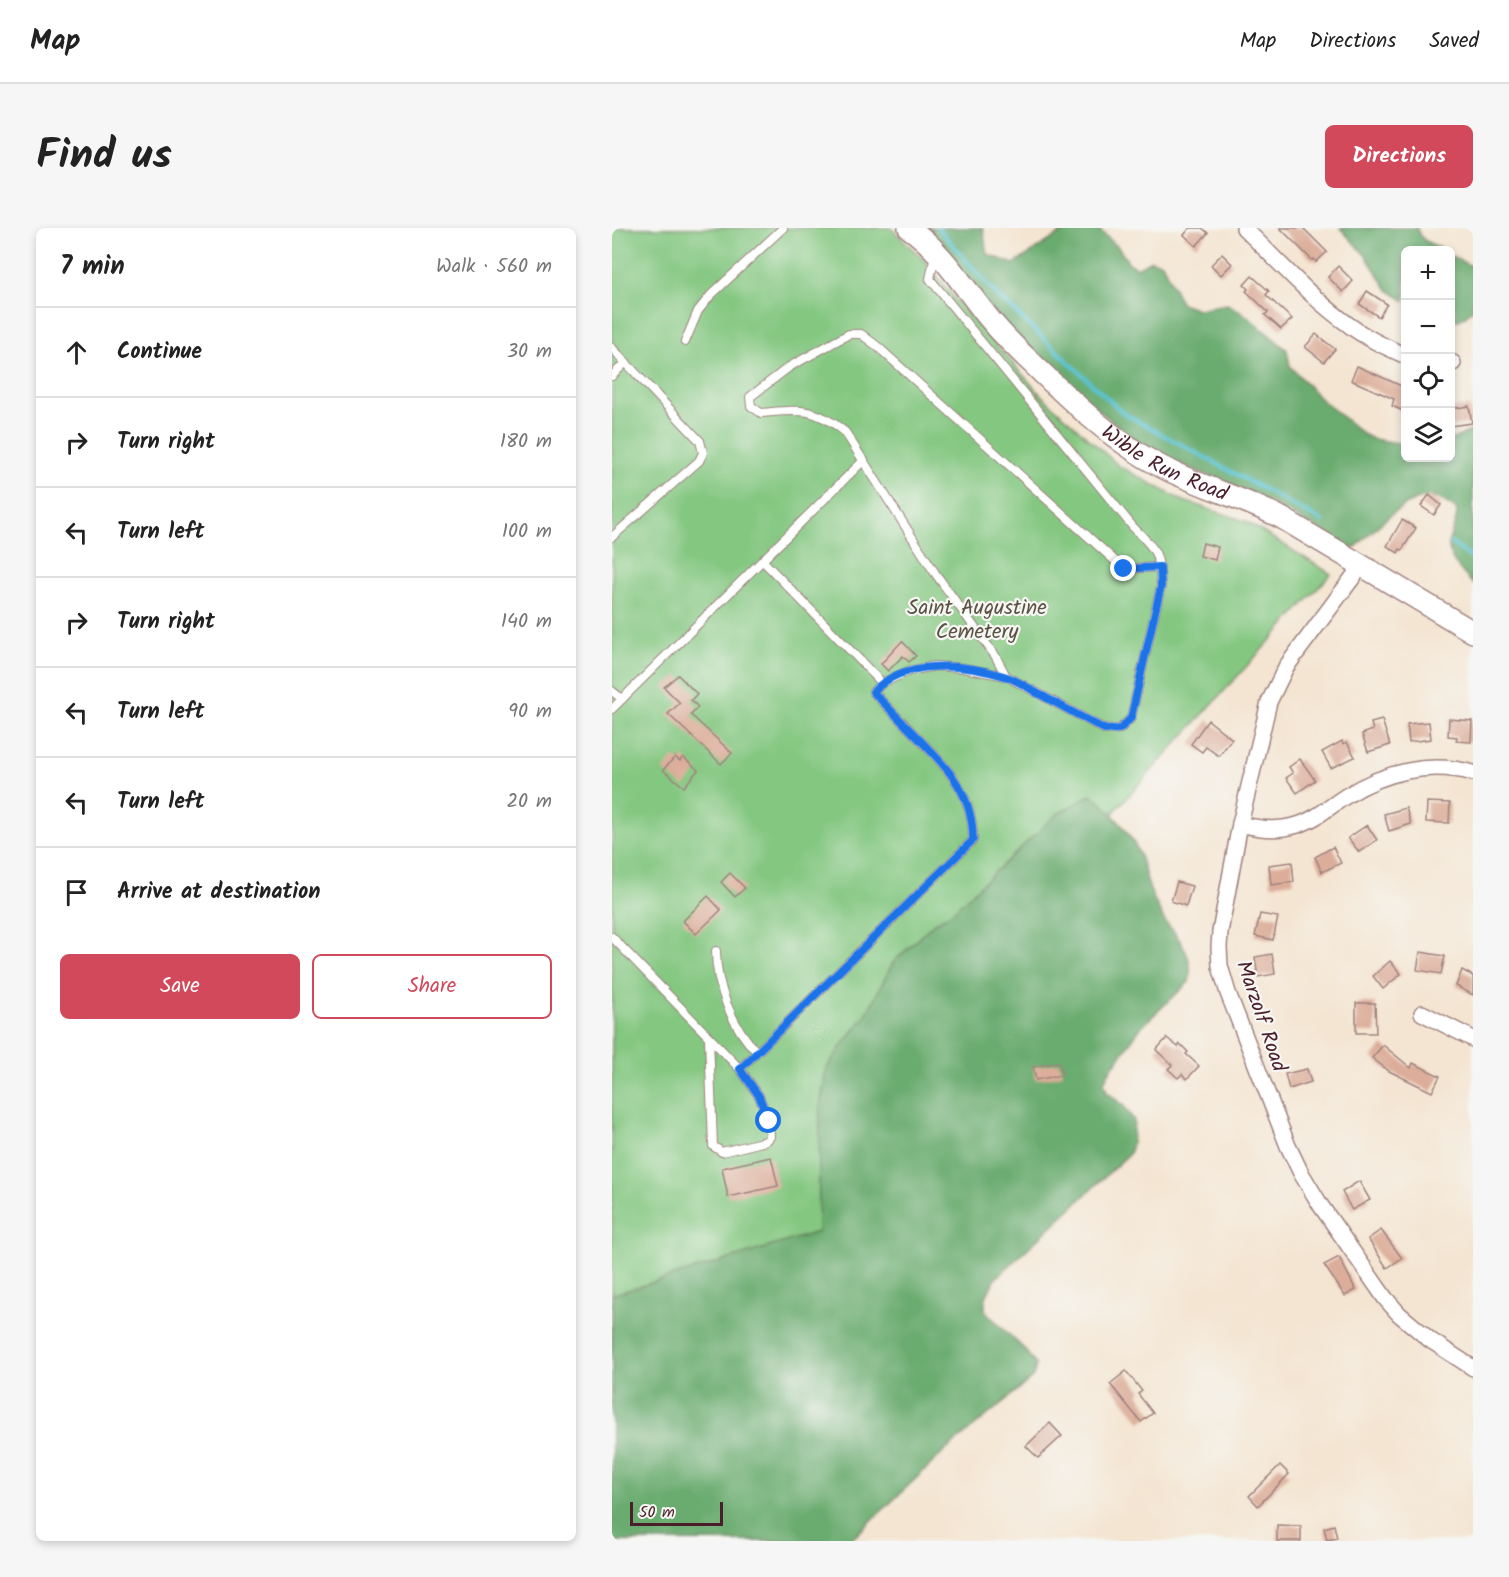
<!DOCTYPE html>
<html lang="en">
<head>
<meta charset="utf-8">
<style>
  body { margin:0; font-family:Kalam,sans-serif; background:#f6f6f6; color:#222 }
  .controls { position:absolute; right:18px; top:18px; display:grid; overflow:hidden; border-radius:9px; box-shadow:0 3px 9px #0003 }
  .controls button { width:54px; height:54px; display:grid; place-items:center; padding:0; border:0; border-bottom:2px solid #e0e0e0; background:#fff; color:#222; font:30px sans-serif }
  .scale { position:absolute; left:18px; bottom:15px; width:93px; box-sizing:border-box; padding-left:6px; border:3px solid #4a1f2b; border-top:0; font-size:16px; line-height:21px; white-space:nowrap; color:#4a1f2b; -webkit-text-stroke:4px #f6f6f2; paint-order:stroke }
  .stop { position:absolute; width:18px; height:18px; margin:-14px; border:4px solid #1a73e8; border-radius:50%; background:#fff }
  .stop.end { background:#1a73e8; border-color:#fff; box-shadow:0 2px 6px #0008 }
  .list { margin:0; padding:0; list-style:none }
  h2 { display:flex; justify-content:space-between; align-items:center; height:78px; margin:0; padding:0 24px; font-size:26px }
  h2 small { font-size:20px; font-weight:400; color:#767676 }
  .list li { display:grid; grid-template-columns:39px 1fr auto; gap:18px; align-items:center; box-sizing:border-box; height:90px; padding:0 24px; border-top:2px solid #e0e0e0 }
  .list b { display:block; font-size:22px; white-space:nowrap }
  .list em { font-size:20px; font-style:normal; color:#767676 }
  .actions { display:flex; gap:12px; padding:18px 24px }
  .actions a { flex:1; padding:14px 0; border:2px solid #d1495b; border-radius:9px; text-align:center; font-size:21px; color:#d1495b }
  .actions .main { background:#d1495b; color:#fff }
  .icon { flex:none; width:33px; height:33px; fill:none; stroke:currentColor; stroke-width:2; stroke-linecap:round; stroke-linejoin:round }
  .map { position:relative; flex:none; width:861px; height:1313px; overflow:hidden; border-radius:9px }
  header { display:flex; align-items:center; gap:36px; box-sizing:border-box; height:84px; padding:0 30px; background:#fff; border-bottom:2px solid #e0e0e0 }
  header strong { font-size:28px }
  nav { display:flex; gap:33px; margin-inline-start:auto; font-size:21px }
  .intro { display:flex; align-items:center; justify-content:space-between; box-sizing:border-box; height:144px; padding:0 36px }
  h1 { margin:0; font-size:42px }
  .button { padding:15px 27px; border-radius:9px; background:#d1495b; color:#fff; font-size:21px; font-weight:700 }
  main { display:flex; gap:36px; padding:0 36px }
  aside { flex:1; background:#fff; border-radius:9px; box-shadow:0 3px 9px #0003 }
  .map>svg:first-child { display:block }
</style>
</head>
<body>
<header>
<strong>Map</strong>
<nav><a>Map</a><a>Directions</a><a>Saved</a></nav>
</header>
<div class="intro"><h1>Find us</h1><a class="button">Directions</a></div>
<main>
<aside>
<h2>7 min<small>Walk · 560 m</small></h2>
<ul class="list">
<li><svg class="icon" aria-label="ahead" viewBox="0 0 24 24"><path d="M12 20V5M6 11l6-6 6 6"/></svg><div><b>Continue</b></div><em>30 m</em></li>
<li><svg class="icon" aria-label="right" viewBox="0 0 24 24"><path d="M7 20v-9h11M14 6l5 5-5 5"/></svg><div><b>Turn right</b></div><em>180 m</em></li>
<li><svg class="icon" aria-label="left" viewBox="0 0 24 24"><path d="M17 20v-9H6M10 6l-5 5 5 5"/></svg><div><b>Turn left</b></div><em>100 m</em></li>
<li><svg class="icon" aria-label="right" viewBox="0 0 24 24"><path d="M7 20v-9h11M14 6l5 5-5 5"/></svg><div><b>Turn right</b></div><em>140 m</em></li>
<li><svg class="icon" aria-label="left" viewBox="0 0 24 24"><path d="M17 20v-9H6M10 6l-5 5 5 5"/></svg><div><b>Turn left</b></div><em>90 m</em></li>
<li><svg class="icon" aria-label="left" viewBox="0 0 24 24"><path d="M17 20v-9H6M10 6l-5 5 5 5"/></svg><div><b>Turn left</b></div><em>20 m</em></li>
<li><svg class="icon" aria-label="arrive" viewBox="0 0 24 24"><path d="M6 21V4h12l-3 4 3 4H6"/></svg><div><b>Arrive at destination</b></div></li>
</ul>
<div class="actions"><a class="main">Save</a><a>Share</a></div>
</aside>
<div class="map">
<svg width="861" height="1313" viewBox="0 0 861 1313">
  <rect width="100%" height="100%" fill="#f6f6f2"/>
  <filter id="ink" filterUnits="userSpaceOnUse"><feTurbulence type="fractalNoise" baseFrequency=".0167" numOctaves="2"/><feDisplacementMap in="SourceGraphic" scale="12" xChannelSelector="R" yChannelSelector="G"/><feConvolveMatrix kernelMatrix="1 2 1 2 8 2 1 2 1" color-interpolation-filters="sRGB"/></filter>
  <filter id="wash" filterUnits="userSpaceOnUse"><feTurbulence type="fractalNoise" baseFrequency=".008" numOctaves="4" result="noise"/><feDisplacementMap in="SourceGraphic" scale="24" xChannelSelector="R" yChannelSelector="G"/><feGaussianBlur stdDeviation="1.35" result="paint"/><feColorMatrix in="noise" values="0 0 0 0 0 0 0 0 0 0 0 0 0 0 0 0 0 1.4 0 .05"/><feComposite in="paint" operator="in"/></filter>
  <g filter="url(#wash)">
    <rect width="100%" height="100%" fill="#f4e5d2"/>
    <path fill="#84c781" stroke="#677356" stroke-width="1.5" d="M0,0H279L311,31L350,79L431,169L507,238L569,272L633,293L719,346L499,587L486,572L339,685L321,696L281,735L254,787L228,820L212,851V860L208,880L207,1004L0,1067Z"/>
    <g fill="#6bac6f" stroke="#5a664d" stroke-width="1.5">
      <path d="M310,0H371L375,26L402,36L452,3L461,0H485L506,19L516,34L525,40L539,32L550,35L569,75L586,81L615,76L630,84L675,122L678,138L710,172L751,206L761,211L793,216L794,230H838L839,212L861,202V356C852,346 835,330 837,315C838,303 845,299 845,282C839,278 832,272 824,270C796,263 760,304 742,321L644,267L539,224L479,176L405,112Z"/>
      <path d="M728,0H805C808,14 820,15 831,22H794L793,73L776,62L754,28Z"/>
      <path d="M839,28L857,37H861V81C854,88 848,94 839,92Z"/>
      <path d="M478,567C495,577 518,605 526,623C531,634 533,647 537,659C540,669 546,678 550,688C553,696 560,700 564,707C575,722 581,736 577,754L530,798L497,844L492,854L495,864L511,877L522,892L520,916L517,926L383,1051L373,1071V1083L412,1121L424,1137L421,1149L333,1223L238,1313H0V1067L206,1004L208,880L214,842L228,820L254,787L281,735L321,696L339,685L445,586Z"/>
    </g>
    <g fill="none" stroke-linecap="round" stroke-linejoin="round">
      <g stroke="#57c2d2" stroke-width="4">
        <path d="M326,0L383,65L511,185L710,293"/>
        <path d="M839,315L861,331"/>
      </g>
    </g>
    <g id="blocks">
      <g fill="#dcad9a">
        <path d="M578,0H590L596,5L584,18L572,7Z"/>
        <path d="M668,0H691L715,24L704,34L702,31L700,32Z"/>
        <path d="M610,26L620,36L609,47L599,37Z"/>
        <path d="M726,38L741,53L731,64L716,49Z"/>
        <path d="M640,48L657,63L654,67L680,91L669,101L653,87L656,84L634,63L636,61L632,57Z"/>
        <path d="M755,63L775,76L767,89L747,76Z"/>
        <path d="M704,106L723,121L712,134L693,119Z"/>
        <path d="M745,138L794,160V184L780,178L782,171L739,152Z"/>
        <path d="M857,178L860,195L838,198V181Z"/>
        <path d="M817,267L829,277L822,287L809,278Z"/>
        <path d="M790,292L804,300L790,322L788,321L786,325L775,318Z"/>
        <path d="M591,315L606,319L603,332L588,328Z"/>
        <path d="M290,413L304,428L297,434L291,428L276,443L269,436Z"/>
        <path d="M66,447L85,466L79,472L86,479L79,487L120,525L109,536L56,486L68,475L52,459Z"/>
        <path d="M837,491L860,493L859,514L844,513L845,509L836,508Z"/>
        <path d="M596,492L620,511L607,528L594,519L590,524L579,516Z"/>
        <path d="M770,492L778,517L756,524L750,506L761,502L759,495Z"/>
        <path d="M817,494L819,511L797,514L795,496Z"/>
        <path d="M730,513L731,516L735,514L743,529L719,540L710,524Z"/>
        <path d="M63,529L68,533L71,529L86,542L72,559L51,542Z"/>
        <path d="M688,531L703,552L685,565L674,550L681,545L677,539Z"/>
        <path d="M815,574L838,575L837,595L814,594Z"/>
        <path d="M794,580L799,596L777,603L772,586Z"/>
        <path d="M755,597L765,612L747,624L736,610Z"/>
        <path d="M721,619L729,635L710,644L703,629Z"/>
        <path d="M680,634L682,654L659,657L657,637Z"/>
        <path d="M118,645L133,660L123,669L109,654Z"/>
        <path d="M565,654L580,658L574,678L559,673Z"/>
        <path d="M96,668L109,682L84,706L71,693Z"/>
        <path d="M648,686L666,689L661,712L643,708Z"/>
        <path d="M808,724L833,728L829,746L805,742Z"/>
        <path d="M660,726L663,746L646,749L643,729Z"/>
        <path d="M778,733L789,746L771,761L761,748Z"/>
        <path d="M850,742L861,748V767L844,758Z"/>
        <path d="M744,775H763L764,805H744Z"/>
        <path d="M555,810L566,819L568,816L576,824L574,826L587,838L575,851L570,846L566,850L556,841L560,837L544,822Z"/>
        <path d="M771,817L799,840L801,835L828,848L820,864L777,843L760,830Z"/>
        <path d="M447,834L450,847L424,852L421,839Z"/>
        <path d="M695,841L699,854L677,861L673,846Z"/>
        <path d="M159,929L166,958L116,969L110,940Z"/>
        <path d="M747,953L758,972L740,982L730,964Z"/>
        <path d="M769,1002L790,1030L775,1040L756,1011Z"/>
        <path d="M727,1029L744,1062L733,1068L712,1037Z"/>
        <path d="M514,1143L530,1163L526,1166L541,1185L529,1194L498,1156Z"/>
        <path d="M438,1195L450,1208L426,1230L414,1218Z"/>
        <path d="M668,1237L677,1246L646,1278L637,1268Z"/>
        <path d="M665,1297L689,1298V1313H665Z"/>
        <path d="M722,1297L725,1310L715,1312L712,1300Z"/>
      </g>
    </g>
  </g>
  <g filter="url(#ink)">
    <use href="#blocks" fill-opacity="0" stroke="#9f827e" stroke-width="1.5"/>
    <g fill="none" stroke-linecap="round" stroke-linejoin="round">
      <g stroke="#9f827e" stroke-width="10">
        <g id="lane">
          <path d="M73,114L86,83L99,67L171,0"/>
          <path d="M0,120L88,213L91,225L87,233L0,309"/>
          <path d="M0,148L14,134"/>
          <path d="M394,448L384,429L323,345L233,204C202,178 186,182 149,185L139,178L138,169L177,139L237,106H249L265,118L512,341L548,339"/>
          <path d="M270,455L297,443L323,438L351,440L394,448L494,502L508,501L519,490L549,358C547,324 544,322 521,299L318,51L323,27"/>
          <path d="M0,463L10,471"/>
          <path d="M0,481L252,232"/>
          <path d="M0,709L128,841L147,868L157,893L158,909L154,913L110,924L101,918L97,810"/>
          <path d="M104,723C104,758 120,799 145,824"/>
          <path d="M128,841L361,612C361,564 335,540 304,508C290,494 276,479 261,464L270,455L151,333"/>
        </g>
      </g>
      <g stroke="#9f827e" stroke-width="18">
        <g id="street">
          <path d="M632,0C666,33 699,70 737,97C754,110 774,119 794,128"/>
          <path d="M838,136L841,135"/>
          <path d="M750,337L674,439L657,474L628,596L608,704L607,719L608,738L616,765L676,918L689,945L709,978L773,1070L787,1086L818,1112L861,1140"/>
          <path d="M628,596C647,601 664,603 682,598C702,593 717,579 734,568C772,544 817,533 861,545"/>
          <path d="M810,785L861,811"/>
        </g>
      </g>
      <g stroke="#9f827e" stroke-width="24">
        <g id="secondary">
          <path id="s1" d="M297,0C330,23 351,58 376,89C389,105 404,120 420,135C461,175 505,217 556,242C594,260 633,271 670,290L861,404"/>
        </g>
      </g>
      <use href="#lane" stroke="#fff" stroke-width="8"/>
      <use href="#street" stroke="#fff" stroke-width="15"/>
      <use href="#secondary" stroke="#fff" stroke-width="21"/>
    </g>
  </g>
  <g fill="none" stroke-linecap="round" stroke-linejoin="round" filter="url(#ink)">
    <path stroke="#1a73e8" stroke-width="8" d="M157,893L147,868L128,841L361,612C361,564 335,540 304,508C290,494 276,479 261,464C292,430 352,436 392,448C403,451 415,459 425,465C448,477 471,490 494,502L508,501L519,490L549,358L548,339L512,341"/>
  </g>
  <g text-anchor="middle" stroke-width="4.5" stroke-linejoin="round" paint-order="stroke">
    <g font-size="21" fill="#4a1f2b" stroke="#f6f6f2">
      <text dy="7" stroke="none"><textPath href="#s1" startOffset="351">Wible Run Road</textPath></text>
      <text transform="translate(650 788) rotate(71)" y="7">Marzolf Road</text>
    </g>
    <g font-size="21" fill="#5b5145" stroke="#f6f6f2">
      <text x="365" y="386">Saint Augustine<tspan x="365" dy="24">Cemetery</tspan></text>
    </g>
  </g>
</svg>
<div class="controls">
<button>+</button>
<button>−</button>
<button><svg class="icon" aria-label="locate" viewBox="0 0 24 24"><circle cx="12" cy="12" r="6"/><path d="M12 2v4M12 18v4M2 12h4M18 12h4"/></svg></button>
<button><svg class="icon" aria-label="layers" viewBox="0 0 24 24"><path d="M12 4l9 5-9 5-9-5zM3 14l9 5 9-5"/></svg></button>
</div>
<div class="scale">50 m</div>
<div class="stop" style="left:157px;top:893px"></div>
<div class="stop end" style="left:512px;top:341px"></div>
</div>
</main>
</body>
</html>
